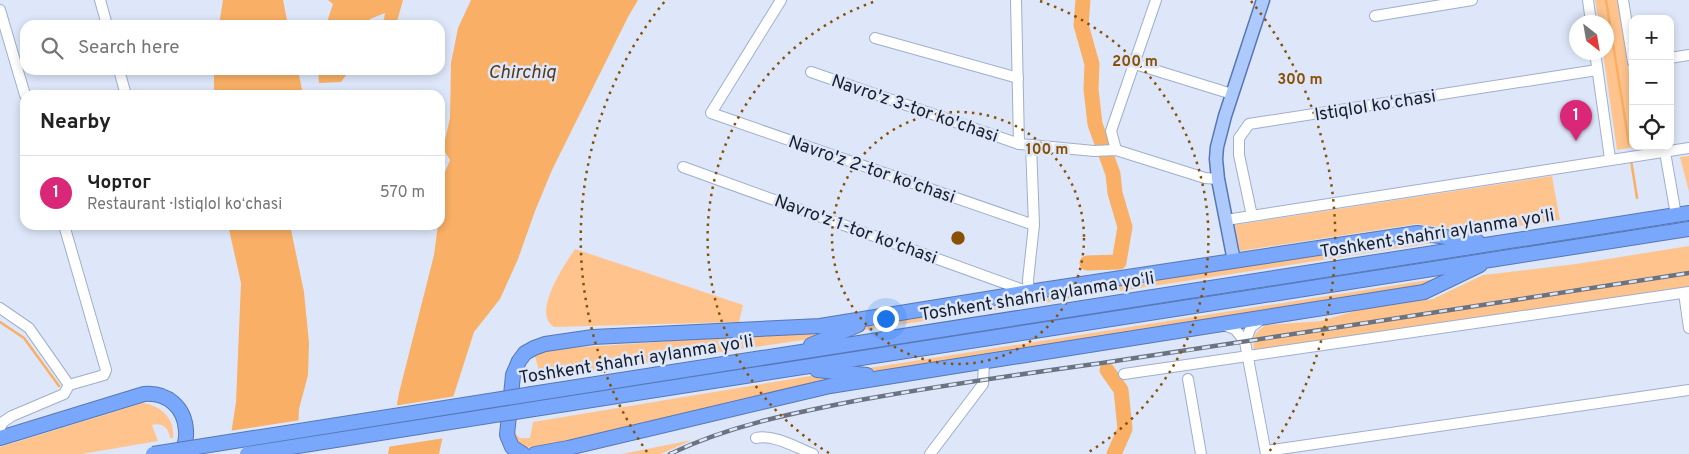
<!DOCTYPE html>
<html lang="en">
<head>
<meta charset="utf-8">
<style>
  body { margin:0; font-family:Overpass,sans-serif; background:#f2f2f2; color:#222 }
  .controls { position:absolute; right:15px; top:15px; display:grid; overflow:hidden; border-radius:10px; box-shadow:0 2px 8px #0003 }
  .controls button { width:45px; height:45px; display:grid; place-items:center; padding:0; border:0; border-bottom:1px solid #e0e0e0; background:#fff; color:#222; font:25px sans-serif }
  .compass { position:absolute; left:1569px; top:15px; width:45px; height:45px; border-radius:50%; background:#fff; box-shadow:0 2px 8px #0003; rotate:149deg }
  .you { position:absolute; left:885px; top:318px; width:18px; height:18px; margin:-12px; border:4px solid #fff; border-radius:50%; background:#1a73e8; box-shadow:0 0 0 8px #1a73e833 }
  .badge { display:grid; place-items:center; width:32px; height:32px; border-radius:50%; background:#db2777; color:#fff; font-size:16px; font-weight:700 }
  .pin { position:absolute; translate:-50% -41px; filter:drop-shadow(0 1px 2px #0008) }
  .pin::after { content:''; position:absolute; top:26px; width:18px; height:15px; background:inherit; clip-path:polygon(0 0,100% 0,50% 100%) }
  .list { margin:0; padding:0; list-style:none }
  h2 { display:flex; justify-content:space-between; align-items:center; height:65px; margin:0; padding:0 20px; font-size:21px }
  h2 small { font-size:16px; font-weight:400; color:#767676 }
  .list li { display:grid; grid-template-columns:32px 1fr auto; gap:15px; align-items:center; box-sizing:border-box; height:75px; padding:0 20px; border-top:1px solid #e0e0e0 }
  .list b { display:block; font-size:19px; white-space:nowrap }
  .list p { margin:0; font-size:16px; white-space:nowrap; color:#767676 }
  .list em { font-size:16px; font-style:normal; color:#767676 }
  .icon { flex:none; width:28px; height:28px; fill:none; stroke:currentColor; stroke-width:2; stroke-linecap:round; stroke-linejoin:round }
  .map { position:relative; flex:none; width:1689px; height:454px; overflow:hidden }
  .search { position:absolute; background:#fff; box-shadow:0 2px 8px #0003; left:20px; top:20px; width:425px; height:55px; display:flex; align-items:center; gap:12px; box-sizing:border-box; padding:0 18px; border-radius:15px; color:#767676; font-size:19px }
  .panel { position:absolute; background:#fff; box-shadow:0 2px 8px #0003; left:20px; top:90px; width:425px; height:140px; border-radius:15px }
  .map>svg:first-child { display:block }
</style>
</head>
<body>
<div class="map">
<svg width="1689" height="454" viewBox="0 0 1689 454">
  <rect width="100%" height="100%" fill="#dde7f9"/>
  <g fill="#ffc48d">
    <path d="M1595,0H1618L1633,99V146H1640L1617,150L1603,53L1606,52V22H1599Z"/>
    <path d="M1689,156V192L1680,157Z"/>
    <path d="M1552,176L1560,220L1480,232L1416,224L1240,251L1235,225Z"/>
    <path d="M1418,239L1433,243L859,331L879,321Z"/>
    <path d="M1689,246V289L1254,352C1252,339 1254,331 1267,325L1321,321L1358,310L1433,299L1483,275L1576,264Z"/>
    <path d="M575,249L743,305L739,322L554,327C531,313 565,264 575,249Z"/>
    <path d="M1441,278L1422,288L879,371L863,369Z"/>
    <path d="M834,330L810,339L541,378L535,356L541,351L555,349Z"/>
    <path d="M816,375L841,379L568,444L524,448L517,442L513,431L520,438H530L533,422Z"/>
    <path d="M143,403C161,406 175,418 173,438H170C169,428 162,422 152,425L158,441L82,454H0V447Z"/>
    <path d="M692,440L661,454H622Z"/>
  </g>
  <g fill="#f9af65">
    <path d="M223,0H283L288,25H219Z"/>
    <path d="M328,0H403L396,25H383L385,13L370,19L368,25H326L333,4Z"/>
    <path d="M471,0H638L628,17L552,170L535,211L518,259L500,299L474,332L448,413L439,454H388L399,393L434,255L438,225H440V184L450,160L443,149L450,118L451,63L458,28Z"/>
    <path d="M214,70H298L303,95H214Z"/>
    <path d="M318,70H350L341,82L319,83Z"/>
    <path d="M228,225H290L304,292L309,343L308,375L299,409L297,454H228L236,402L241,283Z"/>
  </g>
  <g fill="#dde7f9">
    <path d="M456,396L445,438L387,447L394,406Z"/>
    <path d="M301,420L299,454H226L229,431Z"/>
  </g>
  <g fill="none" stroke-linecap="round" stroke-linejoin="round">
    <g stroke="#f9af65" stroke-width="2.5">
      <path d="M1606,0L1629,144"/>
      <path d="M1631,160L1637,198"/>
      <path d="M0,322L24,338L59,386"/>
    </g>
    <g stroke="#f9af65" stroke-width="15">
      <path d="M1083,0L1081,25L1092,64L1091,89L1095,124L1113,174L1115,193L1125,227L1119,262L1087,263"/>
      <path d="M1107,370L1121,390L1125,429L1114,454"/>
    </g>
    <g stroke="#9fafcb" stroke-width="12">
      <g id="minor">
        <path d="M100,0L107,25"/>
        <path d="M781,0L711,113L1034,225"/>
        <path d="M1588,0L1591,22"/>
        <path d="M1623,0L1633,62"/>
        <path d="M0,10L25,95"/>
        <path d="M1375,16L1472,0"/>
        <path d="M875,38L1018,78"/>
        <path d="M1595,52L1610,159"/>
        <path d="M1670,58L1689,55"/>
        <path d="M1135,64L1232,94"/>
        <path d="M119,70L126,95"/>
        <path d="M811,72L1019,144"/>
        <path d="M1031,145L1094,151L1116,150L1205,178L1218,179"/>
        <path d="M1116,150L1111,131L1156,0"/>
        <path d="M1665,152L1676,215"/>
        <path d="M683,167L1029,292L1028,280L1034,225L1031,145L1019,144L1016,0"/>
        <path d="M1252,216L1239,155V138L1249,124L1597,70"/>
        <path d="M1226,220L1689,148"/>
        <path d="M64,225L106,370L104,375L69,385"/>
        <path d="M1684,293L1689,328"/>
        <path d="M0,308L29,328L69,385"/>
        <path d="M1223,325L1235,329L1245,342L1251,327L1263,318"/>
        <path d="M1245,342L1266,454"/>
        <path d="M1124,374L1689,292"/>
        <path d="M1188,379L1201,454"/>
        <path d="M0,428L3,422L12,416L64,394L69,385"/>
        <path d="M756,438C774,434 797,448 813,454"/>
        <path d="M1266,451L1689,390"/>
        <path d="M930,454L983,384L984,361"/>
      </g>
    </g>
    <g stroke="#5777b2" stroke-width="15">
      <path id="major" d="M1234,261L1218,179L1216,159L1217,147L1225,116L1263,0"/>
    </g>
    <g stroke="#5777b2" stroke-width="16">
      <g id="highway">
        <path d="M811,345L858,325"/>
        <path d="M817,370L867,375"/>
        <path d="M532,394L1689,213"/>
        <path d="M534,409L1689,229"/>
        <path d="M0,438L144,394C167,392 185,407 186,431C187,438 184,447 182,454"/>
        <path d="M523,454L512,447L507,435L513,375L519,361L525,353L534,348L545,344L593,337L820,326L1029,292L1417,233L1477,241"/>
        <path d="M535,454L568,448L830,386L1424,292L1480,265"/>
      </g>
    </g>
    <use href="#minor" stroke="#fff" stroke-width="10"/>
    <use href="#major" stroke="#aecafd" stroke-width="12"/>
    <use href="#highway" stroke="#78a7fc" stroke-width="14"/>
    <g stroke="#6b7381" stroke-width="4.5">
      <path id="rail" d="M670,454C730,425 794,413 860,400C940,386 1021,374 1102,363C1298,334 1493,303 1689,273"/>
    </g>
    <use href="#rail" stroke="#dde7f9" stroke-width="2.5" stroke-dasharray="8" stroke-linecap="butt"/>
    <g stroke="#5777b2" stroke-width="16" stroke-linecap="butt">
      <g id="highway-bridge">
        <path d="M153,454L532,394"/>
        <path d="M247,454L534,409"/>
      </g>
    </g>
    <use href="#highway-bridge" stroke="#78a7fc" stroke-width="14"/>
  </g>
  <g fill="none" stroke="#8a5106" stroke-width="2.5" stroke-dasharray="2.5 5">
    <circle cx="958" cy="238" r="126"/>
    <path d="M829 453A251 251 0 0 1 876 1M1040 1A251 251 0 0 1 1087 453"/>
    <path d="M647 452A377 377 0 0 1 665 1M1251 1A377 377 0 0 1 1269 452"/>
  </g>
  <g text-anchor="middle" stroke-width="5" stroke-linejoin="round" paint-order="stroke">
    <g font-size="18" fill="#191f2a" stroke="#dde7f9">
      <text transform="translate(1375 105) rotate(-9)" y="6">Istiqlol koʻchasi</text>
      <text transform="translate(915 108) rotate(19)" y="6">Navro'z 3-tor ko'chasi</text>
      <text transform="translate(872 169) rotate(19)" y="6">Navro'z 2-tor ko'chasi</text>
      <text transform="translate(856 229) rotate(20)" y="6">Navro'z 1-tor ko'chasi</text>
      <text transform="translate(1437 233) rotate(-9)" y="6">Toshkent shahri aylanma yoʻli</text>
      <text transform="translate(1037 296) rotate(-9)" y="6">Toshkent shahri aylanma yoʻli</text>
      <text transform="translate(636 359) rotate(-9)" y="6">Toshkent shahri aylanma yoʻli</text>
    </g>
    <g font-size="19" font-style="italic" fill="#563819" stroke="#dde7f9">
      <text x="522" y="78">Chirchiq</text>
    </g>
  </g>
  <circle cx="958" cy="238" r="8" fill="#8a5106" stroke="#dde7f9" stroke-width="2.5"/>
  <g font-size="15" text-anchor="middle" font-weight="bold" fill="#8a5106" stroke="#dde7f9" stroke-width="5" stroke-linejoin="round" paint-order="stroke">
    <text x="1135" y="66">200 m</text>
    <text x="1300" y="84">300 m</text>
    <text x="1047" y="154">100 m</text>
  </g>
</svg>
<div class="controls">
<button>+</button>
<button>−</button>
<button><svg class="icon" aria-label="locate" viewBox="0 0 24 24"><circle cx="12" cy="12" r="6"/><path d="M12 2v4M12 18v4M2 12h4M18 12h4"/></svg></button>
</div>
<svg class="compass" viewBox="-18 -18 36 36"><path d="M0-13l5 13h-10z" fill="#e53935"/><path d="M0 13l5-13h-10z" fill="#767676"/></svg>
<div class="you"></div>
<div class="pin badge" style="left:1576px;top:141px">1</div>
<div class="search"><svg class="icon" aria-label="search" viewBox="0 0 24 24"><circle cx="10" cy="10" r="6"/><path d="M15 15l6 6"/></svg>Search here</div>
<section class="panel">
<h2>Nearby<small></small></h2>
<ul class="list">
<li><span class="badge">1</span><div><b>Чортог</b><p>Restaurant · Istiqlol koʻchasi</p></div><em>570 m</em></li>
</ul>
</section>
</div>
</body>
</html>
